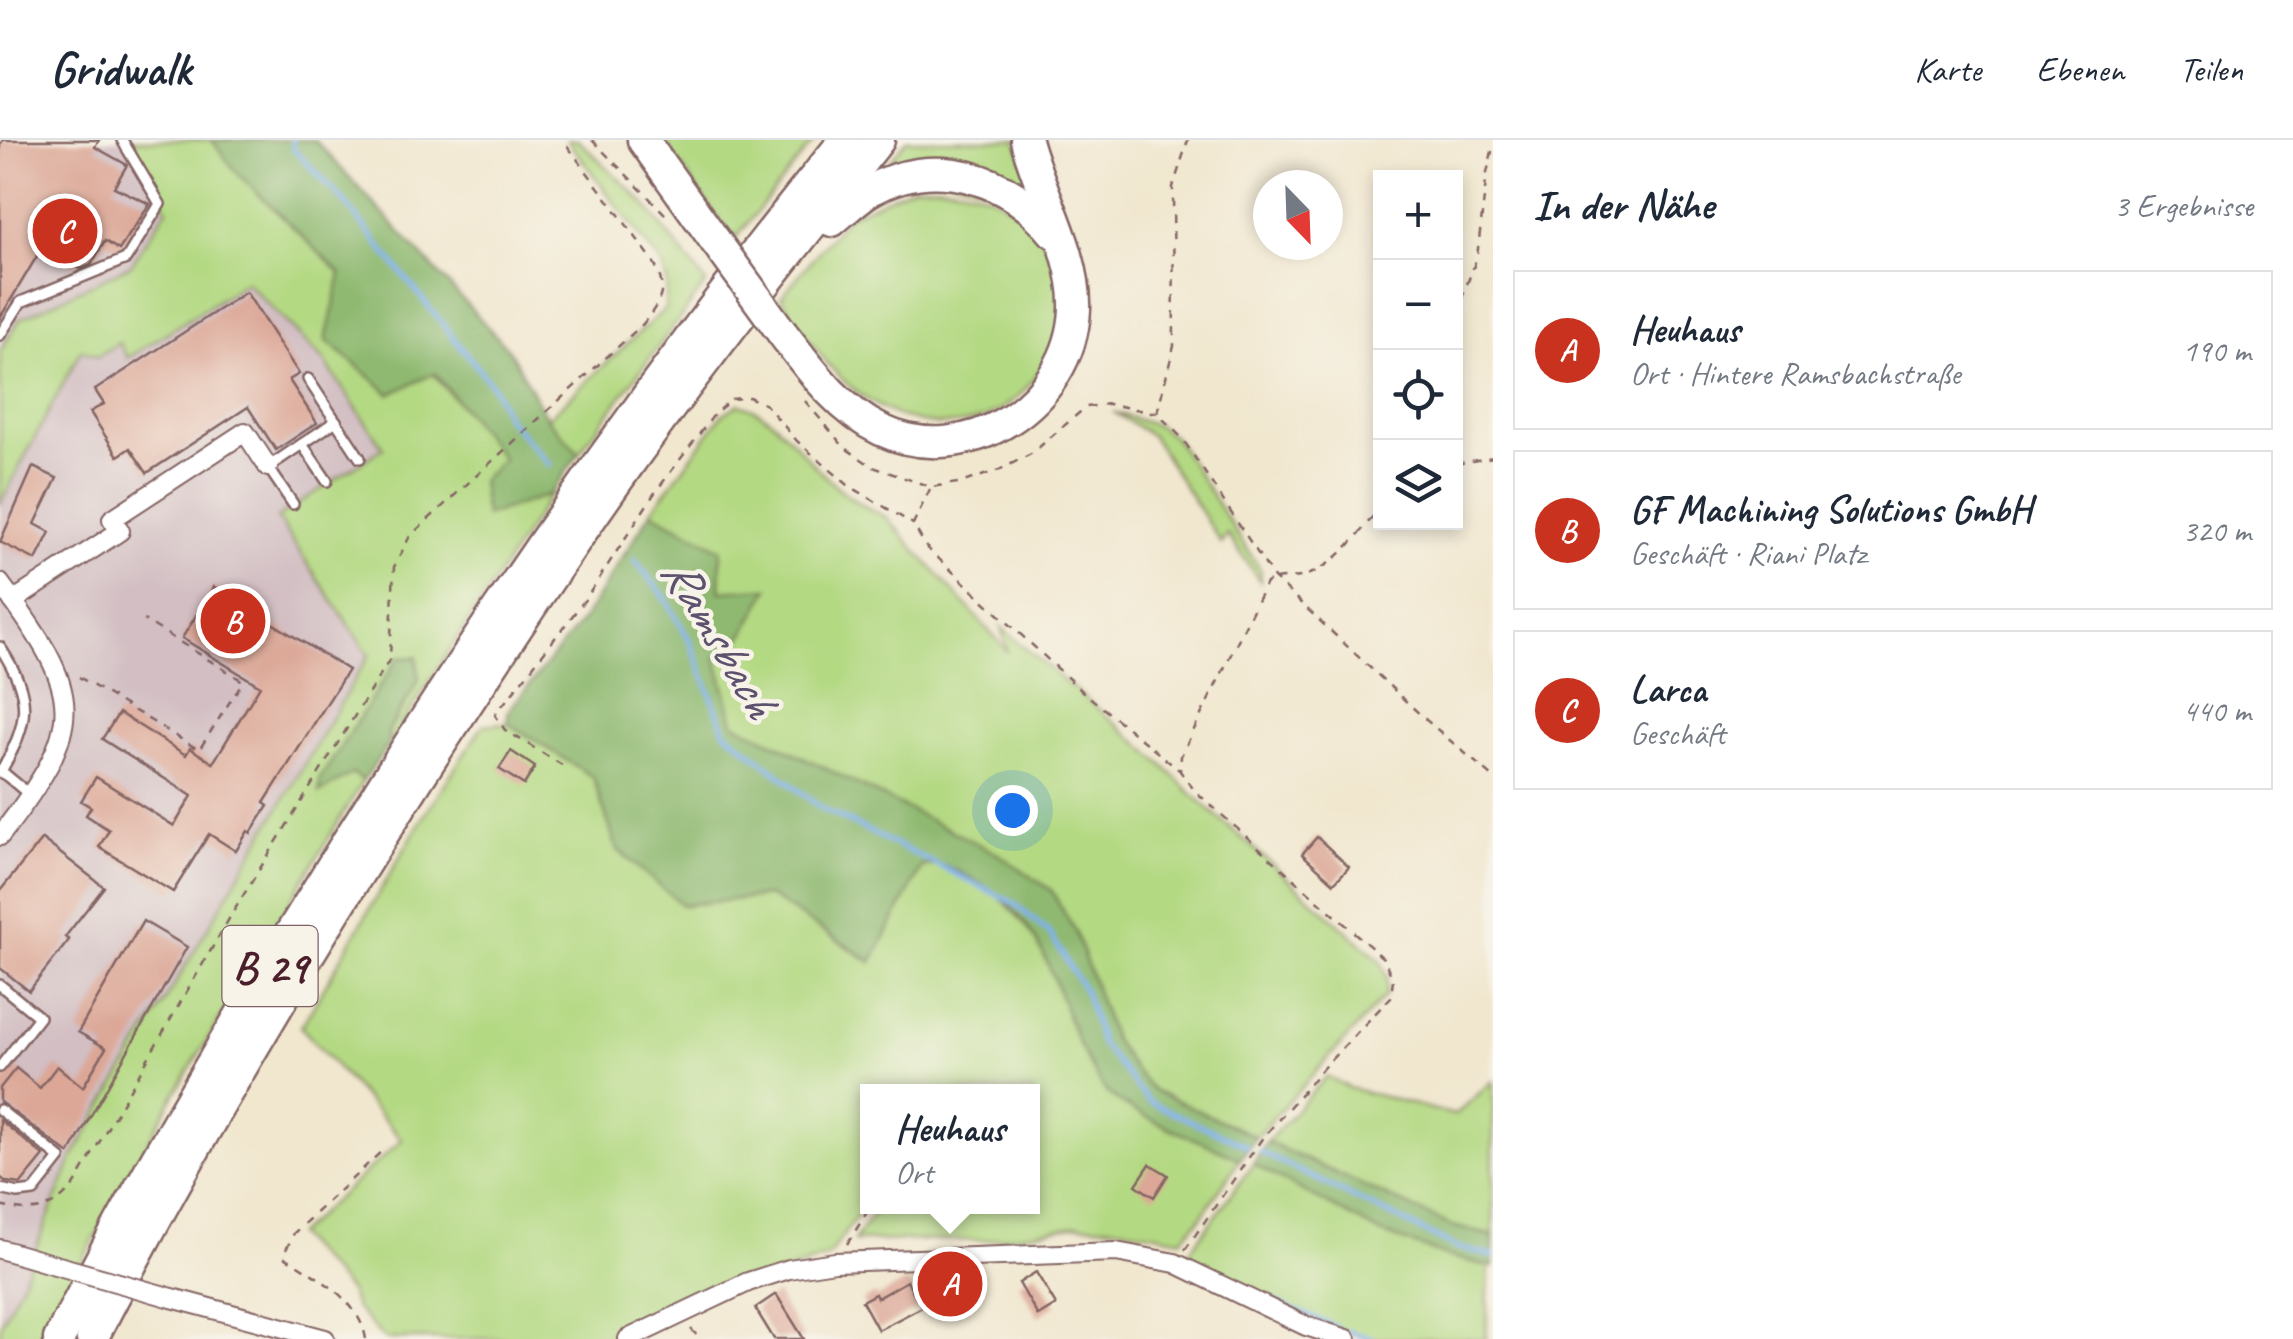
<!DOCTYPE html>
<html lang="de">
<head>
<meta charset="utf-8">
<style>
  body { margin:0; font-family:Caveat,sans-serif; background:#f6f6f7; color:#1f2937 }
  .controls { position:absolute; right:30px; top:30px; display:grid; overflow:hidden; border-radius:0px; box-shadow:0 5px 15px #0003 }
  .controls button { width:90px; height:90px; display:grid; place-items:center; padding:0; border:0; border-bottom:2px solid #e0e1e3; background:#fff; color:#1f2937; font:50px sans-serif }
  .compass { position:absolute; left:1253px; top:30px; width:90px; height:90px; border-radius:50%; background:#fff; box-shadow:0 5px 15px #0003; rotate:157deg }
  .you { position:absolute; left:1012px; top:670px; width:35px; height:35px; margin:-25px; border:8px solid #fff; border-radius:50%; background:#1a73e8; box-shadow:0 0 0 15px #1a73e833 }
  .badge { display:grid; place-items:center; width:65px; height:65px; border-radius:50%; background:#c8321e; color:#fff; font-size:32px; font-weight:700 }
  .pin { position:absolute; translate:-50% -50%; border:5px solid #fff; box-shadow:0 2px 10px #0006 }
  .popup { position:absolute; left:860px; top:944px; width:180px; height:130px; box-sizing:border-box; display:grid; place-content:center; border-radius:0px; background:#fff; filter:drop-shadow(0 2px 8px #0005); font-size:32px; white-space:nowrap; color:#747a83 }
  .popup b { font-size:38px; color:#1f2937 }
  .popup::after { content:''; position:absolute; left:50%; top:100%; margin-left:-20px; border:20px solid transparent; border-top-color:#fff }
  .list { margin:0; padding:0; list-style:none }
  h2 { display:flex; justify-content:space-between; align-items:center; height:130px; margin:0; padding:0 40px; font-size:42px }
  h2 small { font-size:32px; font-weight:400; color:#747a83 }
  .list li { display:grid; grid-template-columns:65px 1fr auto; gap:30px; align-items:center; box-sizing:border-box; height:160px; margin:0 20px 20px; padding:0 20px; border:2px solid #e0e1e3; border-radius:0px }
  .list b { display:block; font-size:38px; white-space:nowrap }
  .list p { margin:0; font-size:32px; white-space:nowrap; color:#747a83 }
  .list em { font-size:32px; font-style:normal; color:#747a83 }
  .icon { flex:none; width:55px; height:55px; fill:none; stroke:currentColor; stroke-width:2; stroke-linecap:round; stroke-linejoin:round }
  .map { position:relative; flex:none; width:1493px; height:1199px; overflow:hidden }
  header { display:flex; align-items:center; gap:60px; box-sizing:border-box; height:140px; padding:0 50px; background:#fff; border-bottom:2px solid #e0e1e3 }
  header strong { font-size:48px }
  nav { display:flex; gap:55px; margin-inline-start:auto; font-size:35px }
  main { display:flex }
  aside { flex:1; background:#fff }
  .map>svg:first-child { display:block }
</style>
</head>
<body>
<header>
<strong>Gridwalk</strong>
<nav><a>Karte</a><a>Ebenen</a><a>Teilen</a></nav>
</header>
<main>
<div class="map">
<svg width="1493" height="1199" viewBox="0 0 1493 1199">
  <rect width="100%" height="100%" fill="#f7f3e8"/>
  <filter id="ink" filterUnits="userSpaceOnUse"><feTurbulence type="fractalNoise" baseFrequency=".01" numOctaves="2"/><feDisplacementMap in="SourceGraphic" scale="20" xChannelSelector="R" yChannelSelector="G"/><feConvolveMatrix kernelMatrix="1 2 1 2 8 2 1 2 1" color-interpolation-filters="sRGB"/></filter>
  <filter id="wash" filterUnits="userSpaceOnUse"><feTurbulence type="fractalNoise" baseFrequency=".0048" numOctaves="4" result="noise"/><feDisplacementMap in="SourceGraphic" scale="40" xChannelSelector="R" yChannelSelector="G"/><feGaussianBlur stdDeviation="2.25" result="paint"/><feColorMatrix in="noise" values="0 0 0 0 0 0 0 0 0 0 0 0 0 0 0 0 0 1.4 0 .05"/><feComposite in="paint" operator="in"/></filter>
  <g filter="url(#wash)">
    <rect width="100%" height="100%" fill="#f1e7cf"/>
    <g fill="#d2bec3">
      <path d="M0,0H127L168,69L131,125L20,179L0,211Z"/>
      <path d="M246,142L323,219L383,309L278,379L369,515L73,1017L22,1142L0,1185V364L81,209L119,203L128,218Z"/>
    </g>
    <g fill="#b4d983" stroke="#7f7c57" stroke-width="2.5">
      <path d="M127,0H212C243,43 283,74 319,111C386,178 446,246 504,320L485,376L551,354L389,604L388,592L419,540L398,518L353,633L363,641L176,952L39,1199H0V1185L22,1142L73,1017L369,515L277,378L383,308L323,219L246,142L128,218L119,203L98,216L81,210L0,364V211L20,179L131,125L167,69Z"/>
      <path d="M567,0H578L643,62L706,143L579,313L547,278L665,169L667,142L662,125Z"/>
      <path d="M663,0H815L736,98L717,77Z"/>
      <path d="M907,0H1016L1037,58L897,27L891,19Z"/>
      <path d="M915,45C938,45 960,45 983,53C1038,70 1075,138 1059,194C1056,203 1049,213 1045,221C1001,303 909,301 845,242C819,218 800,186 781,157L848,76Z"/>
      <path d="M739,264C775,272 796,309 822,333C840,351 862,367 886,377L1008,512L1001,487C1063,543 1135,594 1192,654L1380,820L1387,837L1386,855L1256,997L1153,950L1133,928L1113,899L1075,791L998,714L734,583L716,517L768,449L720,452L721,409L651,372L722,275Z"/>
      <path d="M1113,272L1158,286L1175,298L1261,431L1260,441L1227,394L1221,403L1152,296Z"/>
      <path d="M508,583L593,637L617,709L682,765L769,756L871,822L923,726L944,724L997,754L1033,793L1056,837L1142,974L1240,1019L1199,1080L1181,1099L1119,1087L1078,1085L988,1100L854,1101L878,1067L1032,1066V952H868L867,1062L828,1117L692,1163L607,1199H385L356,1169L349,1151L296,1095L402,1000L301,887L422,679L483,585Z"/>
      <path d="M1327,936L1349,948L1455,975L1493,941V1096L1452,1086L1267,1002Z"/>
      <path d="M1253,1024L1381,1093L1447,1116L1489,1126L1486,1199H1367L1310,1180L1188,1121L1186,1116Z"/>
    </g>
    <g fill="#8fb971" stroke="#6c6c4e" stroke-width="2.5">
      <path d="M212,0H315L509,210L547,278L579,313L551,354L485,376L481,341L503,319L435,233L390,254L326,200L341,134L234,30Z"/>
      <path d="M651,372L721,409L720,451L769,448L736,508L716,517L734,583L998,714L1051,750L1075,791L1113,899L1133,928L1153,950L1256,997L1240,1019C1201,1000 1141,980 1109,954C1102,948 1097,937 1092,929C1052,862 1056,788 979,743C957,731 948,723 922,726L872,822L769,756L682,765L617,709L593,637L508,583V571L584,478Z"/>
      <path d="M417,517L419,540L388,591L389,604L363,641L353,633L319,653L320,639L398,518Z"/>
      <path d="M1267,1002L1452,1086L1493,1096V1127L1447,1116L1381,1093L1253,1024Z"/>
    </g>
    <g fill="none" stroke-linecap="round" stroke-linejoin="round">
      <g stroke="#80b1eb" stroke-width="5">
        <path d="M292,0L294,10L342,59L494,248L507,278L550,325"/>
        <path d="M634,419L664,456L690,501L725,591L821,668L1014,763L1051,795L1086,854L1101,904L1149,962L1247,1006"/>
        <path d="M1260,1012L1458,1108L1493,1116"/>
        <path d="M1268,1159L1337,1187"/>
        <path d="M1347,1191L1373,1199"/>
      </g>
    </g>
    <g id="blocks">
      <g fill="#dca797">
        <path d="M3,0H99L95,7L127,25L114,47L150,64L119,110L105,101L91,125L81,129L43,106L0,178V5Z"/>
        <path d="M246,152L299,234L289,240L317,283L276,310L248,267L147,333L130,308L118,316L90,272L104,264L95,250Z"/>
        <path d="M33,327L57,338L35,384L50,392L36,420L0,402Z"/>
        <path d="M214,447L348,530L264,663L268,666L251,693L248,691L236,711L209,694L173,752L99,707L109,690L86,675L91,667L81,661L96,637L174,686L192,656L102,599L119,573L186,615L190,608L213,623L260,546L182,498Z"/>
        <path d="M511,611L535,627L524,645L499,629Z"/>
        <path d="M1317,697L1349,727L1334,743L1302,714Z"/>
        <path d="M42,699L104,747L65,797L69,800L29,851L0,828V751Z"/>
        <path d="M143,781L187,807L69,1014L0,962V948L16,928L40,948L57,926L83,947L106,908L78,892Z"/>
        <path d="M0,980L44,1016L21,1044L6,1042L0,1037Z"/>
        <path d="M1150,1024L1168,1035L1154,1057L1136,1045Z"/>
        <path d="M1036,1132L1056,1165L1038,1176L1019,1143Z"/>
        <path d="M907,1141L922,1167L878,1190L862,1161L875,1154L877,1158Z"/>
        <path d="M776,1154L804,1199H774L755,1168Z"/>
      </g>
    </g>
  </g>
  <g filter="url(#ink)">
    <use href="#blocks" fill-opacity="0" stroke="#846564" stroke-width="2.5"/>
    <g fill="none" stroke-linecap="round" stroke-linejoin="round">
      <g stroke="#846564" stroke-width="14">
        <g id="service">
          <path d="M0,195L21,162L126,119L160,64L122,0"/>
          <path d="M308,239L360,318"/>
          <path d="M302,304L327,341"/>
          <path d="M293,364L268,327L336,281"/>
          <path d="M0,507C33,558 30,581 0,633"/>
          <path d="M1,631L30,655"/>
          <path d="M0,845L39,877L0,927"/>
          <path d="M0,970L60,1018L34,1051L18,1053L0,1049"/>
        </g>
      </g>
      <g stroke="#846564" stroke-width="22">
        <g id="minor">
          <path d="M0,443C84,556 88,583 0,696"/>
          <path d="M13,461L120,391L112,379L245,292L268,327"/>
          <path d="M0,1109L48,1123"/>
          <path d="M172,1158L325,1199"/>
          <path d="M628,1199L748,1142L789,1129L835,1122L1116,1112L1175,1123L1306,1186L1347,1199"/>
        </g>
      </g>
      <g stroke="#846564" stroke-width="35">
        <g id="trunk">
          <path d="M643,0L716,102"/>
          <path d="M832,81C844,71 855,60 869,51C933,14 1008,36 1053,92"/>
          <path d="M783,194C810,229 839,270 881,290C967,331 1071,263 1075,169C1077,114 1040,54 1026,0"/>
          <path d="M59,1199C133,1053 217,912 303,773C467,505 646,243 845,0"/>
          <path d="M92,1199C198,993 318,794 444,599C506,504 568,409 634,317C712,209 796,104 879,0"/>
        </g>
      </g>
      <g stroke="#846564" stroke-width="2.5" stroke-dasharray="8 8" stroke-linecap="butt">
        <path d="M592,0L666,75"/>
        <path d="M1456,174L1477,117L1487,33L1493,7"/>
        <path d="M805,261L844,307L873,327L931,347L964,342L999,330L1031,314L1086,267L1109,264L1157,273L1182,298L1274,438L1425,579L1493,637"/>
        <path d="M1157,273L1174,206L1173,47L1188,0"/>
        <path d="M1456,324L1493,317"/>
        <path d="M930,349L913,384L926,407L1082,551L1179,630"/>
        <path d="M79,537L199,610L243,541L144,480"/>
        <path d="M562,625L505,590L495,575L587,457L654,354L716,272L732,259L749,257L766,265L797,301L848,345L913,384"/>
        <path d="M0,1066C36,1074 50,1073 75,1044L233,772L390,519L394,427L410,396L643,184C663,158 668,149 652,119L563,0"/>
        <path d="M847,1104L871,1066"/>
        <path d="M1185,1110L1261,1000L1323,928L1391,857L1393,839L1383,818L1195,651L1180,631L1181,616L1266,443C1278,435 1291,440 1304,436C1336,426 1361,392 1380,367"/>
        <path d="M691,1189L700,1199"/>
        <path d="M366,1199C359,1158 315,1136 283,1116L294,1093L383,1010"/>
      </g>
      <use href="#service" stroke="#fff" stroke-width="9"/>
      <use href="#minor" stroke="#fff" stroke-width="18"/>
      <use href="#trunk" stroke="#fff" stroke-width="30"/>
      <g stroke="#846564" stroke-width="22" stroke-linecap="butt">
        <path id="minor-bridge" d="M48,1123L172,1158"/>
      </g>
      <g stroke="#846564" stroke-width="35" stroke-linecap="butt">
        <path id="trunk-bridge" d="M716,102L783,194"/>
      </g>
      <use href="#minor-bridge" stroke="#fff" stroke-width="18"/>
      <use href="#trunk-bridge" stroke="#fff" stroke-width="30"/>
    </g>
  </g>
  <g text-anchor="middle" stroke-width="9" stroke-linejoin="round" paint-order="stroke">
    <rect fill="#f7f3e8" stroke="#7e5f64" stroke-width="2.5" x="222.5" y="786" width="95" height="80" rx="8"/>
    <g font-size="45" font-weight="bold" fill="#4a1f2b">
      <text x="270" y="842">B 29</text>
    </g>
    <g font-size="50" font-style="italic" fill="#5d526e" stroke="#f7f3e8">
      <text transform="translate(721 496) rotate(59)" y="18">Ramsbach</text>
    </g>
  </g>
</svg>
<div class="controls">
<button>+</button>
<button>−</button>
<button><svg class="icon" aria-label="locate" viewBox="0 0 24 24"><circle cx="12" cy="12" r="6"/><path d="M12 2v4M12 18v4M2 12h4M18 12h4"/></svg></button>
<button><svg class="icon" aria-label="layers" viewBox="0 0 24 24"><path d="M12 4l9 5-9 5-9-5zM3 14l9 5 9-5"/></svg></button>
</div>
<svg class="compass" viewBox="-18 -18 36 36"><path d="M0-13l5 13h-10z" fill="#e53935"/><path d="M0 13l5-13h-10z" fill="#747a83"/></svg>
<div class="you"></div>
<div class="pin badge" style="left:950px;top:1144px">A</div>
<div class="popup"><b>Heuhaus</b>Ort</div>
<div class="pin badge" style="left:233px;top:481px">B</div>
<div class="pin badge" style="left:65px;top:91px">C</div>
</div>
<aside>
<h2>In der Nähe<small>3 Ergebnisse</small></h2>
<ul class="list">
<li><span class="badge">A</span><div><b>Heuhaus</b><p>Ort · Hintere Ramsbachstraße</p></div><em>190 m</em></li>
<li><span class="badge">B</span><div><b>GF Machining Solutions GmbH</b><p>Geschäft · Riani Platz</p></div><em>320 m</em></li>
<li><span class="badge">C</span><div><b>Larca</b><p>Geschäft</p></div><em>440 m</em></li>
</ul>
</aside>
</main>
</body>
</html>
